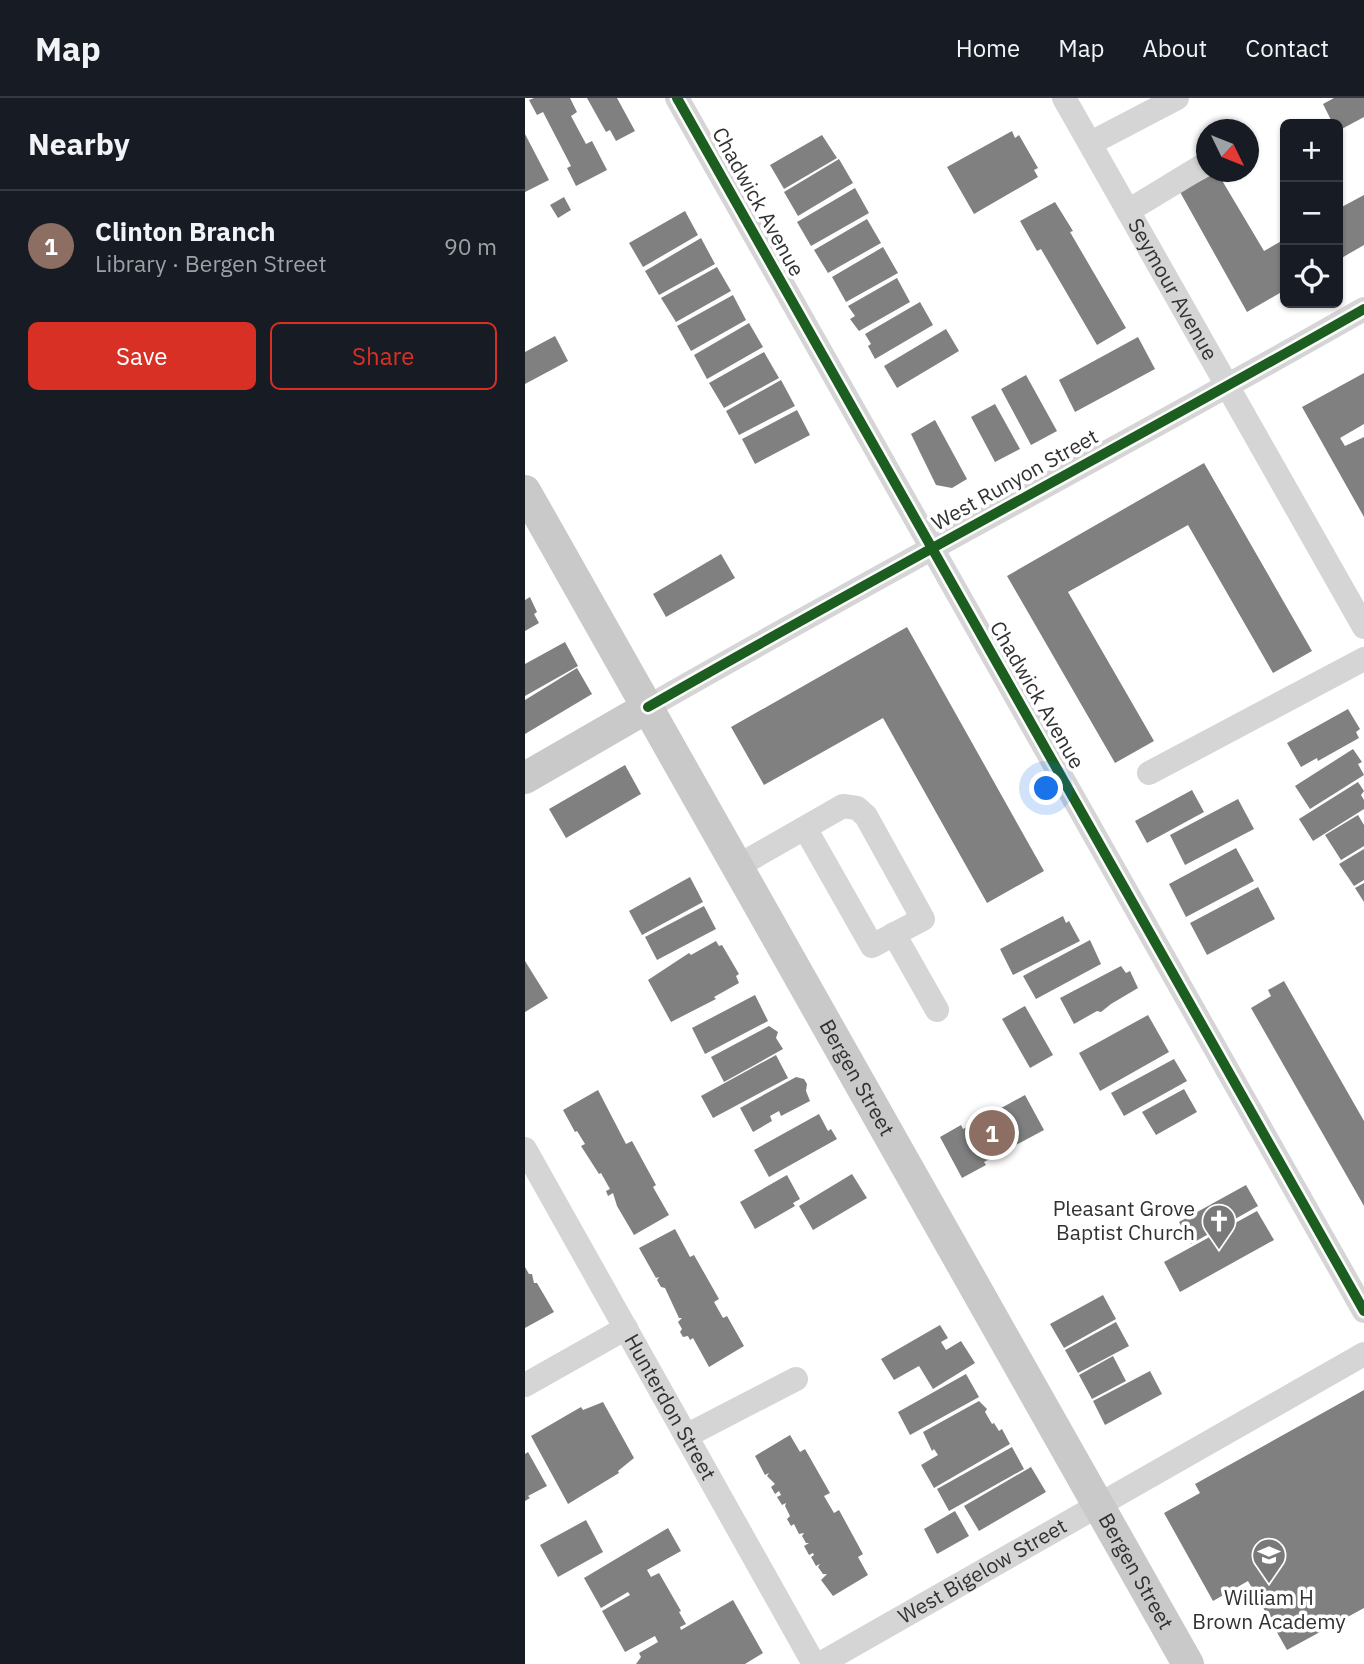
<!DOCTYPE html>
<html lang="en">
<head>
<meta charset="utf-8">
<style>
  body { margin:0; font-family:"IBM Plex Sans",sans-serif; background:#242831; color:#f1f3f6 }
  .controls { position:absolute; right:21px; top:21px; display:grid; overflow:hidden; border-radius:10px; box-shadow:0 2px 5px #0004 }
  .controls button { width:63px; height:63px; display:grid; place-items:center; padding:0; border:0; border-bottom:2px solid #363941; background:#171b24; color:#f1f3f6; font:35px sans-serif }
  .compass { position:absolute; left:671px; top:21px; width:63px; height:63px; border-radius:50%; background:#171b24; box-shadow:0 2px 5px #0004; rotate:133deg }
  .you { position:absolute; left:522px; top:691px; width:24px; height:24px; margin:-18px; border:5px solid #fff; border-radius:50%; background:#1a73e8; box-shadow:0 0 0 10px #1a73e833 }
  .badge { display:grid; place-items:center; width:46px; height:46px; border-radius:50%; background:#d93025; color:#fff; font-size:23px; font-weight:700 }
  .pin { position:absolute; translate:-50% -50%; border:4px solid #fff; box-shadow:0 2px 7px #0006 }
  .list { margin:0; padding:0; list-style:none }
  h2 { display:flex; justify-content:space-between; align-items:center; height:91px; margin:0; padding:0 28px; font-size:30px }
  h2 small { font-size:23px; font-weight:400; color:#9ea1a6 }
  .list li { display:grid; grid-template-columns:46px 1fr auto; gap:21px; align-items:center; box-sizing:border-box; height:112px; padding:0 28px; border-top:2px solid #363941 }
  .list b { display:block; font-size:26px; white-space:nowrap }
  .list p { margin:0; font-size:23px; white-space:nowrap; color:#9ea1a6 }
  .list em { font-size:23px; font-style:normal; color:#9ea1a6 }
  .actions { display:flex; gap:14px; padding:21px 28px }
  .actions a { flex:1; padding:16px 0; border:2px solid #d93025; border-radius:10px; text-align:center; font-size:24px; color:#d93025 }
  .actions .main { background:#d93025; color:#fff }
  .icon { flex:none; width:38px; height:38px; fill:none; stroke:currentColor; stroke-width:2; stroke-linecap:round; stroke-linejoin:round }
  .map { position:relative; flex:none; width:839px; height:1566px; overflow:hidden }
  header { display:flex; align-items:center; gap:42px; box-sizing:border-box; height:98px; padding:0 35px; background:#171b24; border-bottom:2px solid #363941 }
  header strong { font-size:33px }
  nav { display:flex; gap:38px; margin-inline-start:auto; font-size:24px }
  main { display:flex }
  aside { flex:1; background:#171b24 }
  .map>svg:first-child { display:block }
</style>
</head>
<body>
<header>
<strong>Map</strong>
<nav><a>Home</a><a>Map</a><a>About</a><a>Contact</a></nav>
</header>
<main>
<aside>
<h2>Nearby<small></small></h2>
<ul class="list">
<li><span class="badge" style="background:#8d6e63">1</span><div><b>Clinton Branch</b><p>Library · Bergen Street</p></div><em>90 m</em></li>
</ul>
<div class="actions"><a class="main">Save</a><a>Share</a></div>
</aside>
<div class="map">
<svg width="839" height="1566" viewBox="0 0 839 1566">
  <rect width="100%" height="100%" fill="#fff"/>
  <g fill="#808080">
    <path d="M9,0H45L52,14L46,18L61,46L67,43L82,72L51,88L42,70L46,68L18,14L12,17L4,2Z"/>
    <path d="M62,0H92L110,33L91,43L85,32L81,34Z"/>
    <path d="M809,0H839V19L813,33V26H808L798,6Z"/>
    <path d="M487,33L490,40L494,37L513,70L509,72L513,79L449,116L422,69Z"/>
    <path d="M0,36L24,82L0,94Z"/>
    <path d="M297,37L312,60L259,91L245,67Z"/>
    <path d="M314,61L328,85L273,118L259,94Z"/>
    <path d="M692,74L739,153L760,141V192L722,214L655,94Z"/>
    <path d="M330,90L344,115L286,148L272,124Z"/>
    <path d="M839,97V147L813,162V111Z"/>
    <path d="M39,99L46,112L33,120L25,107Z"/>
    <path d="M530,104L548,133L545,134L601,230L572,247L516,151L512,153L495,123Z"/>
    <path d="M160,113L173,137L118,169L104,145Z"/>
    <path d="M342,121L356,145L303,175L289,152Z"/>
    <path d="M176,140L190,166L134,197L120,173Z"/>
    <path d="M358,149L373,175L321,204L307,179Z"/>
    <path d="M192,169L206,193L151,224L136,200Z"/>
    <path d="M372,180L385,204L334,233L325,221L330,218L323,208Z"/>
    <path d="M208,197L221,222L166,253L152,228Z"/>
    <path d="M395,204L408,227L350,261L343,248L346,246L340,236Z"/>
    <path d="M224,225L238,249L182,281L169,257Z"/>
    <path d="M421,231L434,253L372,290L359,268Z"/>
    <path d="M30,238L43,263L0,286V254Z"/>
    <path d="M613,239L630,271L550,314L534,282Z"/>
    <path d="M239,254L254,280L199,310L184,285Z"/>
    <path d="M839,275V326L815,340L820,348L839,339V419L777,309Z"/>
    <path d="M501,277L532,333L506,347L476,291Z"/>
    <path d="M256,282L270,308L214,337L201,313Z"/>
    <path d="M470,306L495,351L470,364L446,319Z"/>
    <path d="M272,312L285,337L230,366L217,341Z"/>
    <path d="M410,322L442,381L427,390L411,387L386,336Z"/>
    <path d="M679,365L787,553L748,575L663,427L543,494L629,643L590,665L482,478Z"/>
    <path d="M196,456L210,480L141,519L128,496Z"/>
    <path d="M5,499L12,514L9,516L14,525L0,533V502Z"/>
    <path d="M382,529L519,773L462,805L358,620L239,687L206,629Z"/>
    <path d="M40,544L53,568L0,598V566Z"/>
    <path d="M52,570L67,596L0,636V602Z"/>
    <path d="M823,611L835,631L831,634L834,640L793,663L792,660L776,669L762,645Z"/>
    <path d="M828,651L837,664L833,666L839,677L785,711L770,688Z"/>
    <path d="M100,667L116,696L41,740L24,711Z"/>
    <path d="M833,684L839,693L836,697L839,702V711L788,743L774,721Z"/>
    <path d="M667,692L679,714L622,745L610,723Z"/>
    <path d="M713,701L729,731L660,767L645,737Z"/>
    <path d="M833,717L839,727V748L816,762L800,737Z"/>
    <path d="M711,750L729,783L661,819L644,786Z"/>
    <path d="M839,751V782L829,788L814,766Z"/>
    <path d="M165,779L178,804L117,837L104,813Z"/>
    <path d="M839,785V804L830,790Z"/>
    <path d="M733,789L750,821L682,857L665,825Z"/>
    <path d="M179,808L191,831L132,862L120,839Z"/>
    <path d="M538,818L541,825L544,823L555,843L488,877L475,851Z"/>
    <path d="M565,842L576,866L511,901L498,878Z"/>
    <path d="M191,843L194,848L197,847L214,876L211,878L214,885L189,899L191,901L146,924L123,882L164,855L166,857Z"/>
    <path d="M0,863L23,900L0,914Z"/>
    <path d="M596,868L601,875L605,873L613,890L586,906L576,914L572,913L549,926L535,900Z"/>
    <path d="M759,883L839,1023V1108L726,910L746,898L743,892Z"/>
    <path d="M230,897L243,923L180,956L167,930Z"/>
    <path d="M500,908L528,957L505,970L477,921Z"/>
    <path d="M623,917L644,954L575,993L554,955Z"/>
    <path d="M244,928L253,934L251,940L258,951L199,984L186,959Z"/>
    <path d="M251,957L263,980L188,1020L176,998Z"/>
    <path d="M649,961L662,983L599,1018L586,995Z"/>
    <path d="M271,979L279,981L282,986L281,993L285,1003L256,1018L254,1013L245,1018L247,1023L228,1034L215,1010Z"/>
    <path d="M659,991L672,1014L631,1037L617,1014Z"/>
    <path d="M73,992L101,1046L107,1043L131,1087L128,1089L144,1117L109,1137L92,1108L88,1095L83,1098L81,1093L85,1091L76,1075L74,1076L56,1048L60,1046L52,1033L50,1034L38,1012Z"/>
    <path d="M500,997L519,1032L459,1064L461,1067L437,1080L415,1039L436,1027L438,1031Z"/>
    <path d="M294,1016L303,1033L306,1031L312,1041L244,1079L229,1052Z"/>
    <path d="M327,1076L342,1100L288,1132L274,1108Z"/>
    <path d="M262,1077L275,1101L268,1105L270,1108L230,1131L215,1104Z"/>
    <path d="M721,1087L733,1108L666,1146L654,1124Z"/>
    <path d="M732,1113L749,1142L655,1194L639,1164Z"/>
    <path d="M150,1131L165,1159L169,1157L194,1201L189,1204L198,1220L202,1218L219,1248L184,1269L168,1240L165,1242L163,1238L158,1239L155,1234L157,1231L153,1224L157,1220H154L140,1190L136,1189L132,1182L134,1179L131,1180L114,1150Z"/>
    <path d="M0,1169L4,1176H7L9,1185H12L29,1214L0,1230Z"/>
    <path d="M578,1197L591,1221L539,1250L525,1226Z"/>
    <path d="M591,1224L604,1248L553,1275L540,1252Z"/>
    <path d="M415,1227L423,1240L416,1244L421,1252L436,1243L450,1265L408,1291L394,1268L369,1282L356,1261Z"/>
    <path d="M588,1258L601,1283L567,1301L554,1277Z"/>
    <path d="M625,1273L637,1296L580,1327L568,1303Z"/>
    <path d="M441,1276L454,1299L385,1337L373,1314Z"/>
    <path d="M839,1292V1510L762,1552L723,1483L688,1503L639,1415L675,1395L670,1386Z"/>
    <path d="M454,1303L462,1311L460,1314L467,1326L469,1325L474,1333L477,1331L485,1346L409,1390L396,1367L413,1357L409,1351L407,1353L398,1334Z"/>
    <path d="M78,1304L109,1360L93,1373L94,1375L43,1406L6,1338L56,1309L58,1312Z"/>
    <path d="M265,1337L275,1354L280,1351L305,1395L299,1398L309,1415L314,1412L338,1456L333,1459L343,1477L308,1498L296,1482L302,1476H298L293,1469L295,1466L291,1468L286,1459L289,1457L288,1455L284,1457L279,1448L284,1445H281L277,1438L279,1435L274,1436L269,1426L266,1428L262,1421L265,1418L260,1408L261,1405L257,1407L252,1399L256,1397L254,1393L250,1396L246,1389L250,1386L242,1378L244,1375L240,1377L230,1358Z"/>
    <path d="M487,1349L499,1371L424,1413L412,1391Z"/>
    <path d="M3,1354L22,1388L3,1398L5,1400L0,1403V1356Z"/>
    <path d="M506,1369L521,1394L454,1433L439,1408Z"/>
    <path d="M430,1413L444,1438L412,1456L399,1431Z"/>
    <path d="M61,1422L78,1454L33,1479L15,1447Z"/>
    <path d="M143,1430L156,1453L122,1472L126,1479L134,1475L156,1513L154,1514L161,1526L155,1529L156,1532L208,1502L238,1555L220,1566H111L116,1559L114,1555L133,1544L130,1538L100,1554L77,1513L105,1497L103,1494L76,1510L59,1480Z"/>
  </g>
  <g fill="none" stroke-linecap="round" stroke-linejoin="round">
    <g stroke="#d5d5d5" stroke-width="24">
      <path d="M152,0L839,1213"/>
      <path id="s1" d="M539,0L839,529"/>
      <path d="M566,45L652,0"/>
      <path d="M603,113L682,65"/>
      <path d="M123,609C360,473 602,346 839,211"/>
      <path d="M624,675L839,561"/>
      <path d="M213,768L318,708L332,710L341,718L398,821L347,848L280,730"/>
      <path d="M369,836L412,912"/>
      <path id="s2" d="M0,1051L289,1566"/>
      <path d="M0,1287L101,1230"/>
      <path d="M161,1338L271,1281"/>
      <path id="s3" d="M295,1566L839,1256"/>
    </g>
    <g stroke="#c9c9c9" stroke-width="32">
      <path id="s4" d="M0,393L663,1566"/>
      <path d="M0,680L123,609"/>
    </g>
    <g stroke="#fff" stroke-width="15">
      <g id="cycleway">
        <path d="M152,0L839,1213"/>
        <path d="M123,609C360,473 602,346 839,211"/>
      </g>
    </g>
    <use href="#cycleway" stroke="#1b5e20" stroke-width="10"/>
  </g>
  <defs>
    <g id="church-pin" transform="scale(1.75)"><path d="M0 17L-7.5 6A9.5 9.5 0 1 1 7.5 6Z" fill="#797979" stroke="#fff"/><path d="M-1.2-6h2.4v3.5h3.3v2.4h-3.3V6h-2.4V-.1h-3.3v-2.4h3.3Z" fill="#fff"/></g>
    <g id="school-pin" transform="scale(1.75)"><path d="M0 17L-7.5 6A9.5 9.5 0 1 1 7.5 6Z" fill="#797979" stroke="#fff"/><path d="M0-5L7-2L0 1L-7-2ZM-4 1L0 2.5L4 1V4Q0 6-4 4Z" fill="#fff"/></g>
  </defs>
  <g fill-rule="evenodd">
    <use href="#church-pin" x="694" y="1123"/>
    <use href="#school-pin" x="744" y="1457"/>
  </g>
  <g text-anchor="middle" stroke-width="7" stroke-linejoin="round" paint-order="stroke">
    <g font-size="21" fill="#313131" stroke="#fff">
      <text transform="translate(233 104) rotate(61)" y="7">Chadwick Avenue</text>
      <text dy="7" stroke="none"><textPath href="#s1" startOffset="220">Seymour Avenue</textPath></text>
      <text transform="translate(490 382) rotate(-29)" y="7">West Runyon Street</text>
      <text transform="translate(512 597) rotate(60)" y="7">Chadwick Avenue</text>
      <text dy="7" stroke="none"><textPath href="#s4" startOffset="674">Bergen Street</textPath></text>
      <text dy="7" stroke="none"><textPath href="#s2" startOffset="296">Hunterdon Street</textPath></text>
      <text dy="7" stroke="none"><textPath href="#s4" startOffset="1241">Bergen Street</textPath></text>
      <text dy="7" stroke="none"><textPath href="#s3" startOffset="187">West Bigelow Street</textPath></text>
    </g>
    <g font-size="21" fill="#313131" stroke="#fff" text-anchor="end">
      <text x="670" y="1118">Pleasant Grove<tspan x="670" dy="24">Baptist Church</tspan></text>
      <text x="744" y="1507" text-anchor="middle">William H<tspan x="744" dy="24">Brown Academy</tspan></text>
    </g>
  </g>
</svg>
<div class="controls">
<button>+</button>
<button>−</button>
<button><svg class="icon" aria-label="locate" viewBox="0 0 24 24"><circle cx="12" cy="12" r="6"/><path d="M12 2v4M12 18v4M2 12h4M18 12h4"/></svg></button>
</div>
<svg class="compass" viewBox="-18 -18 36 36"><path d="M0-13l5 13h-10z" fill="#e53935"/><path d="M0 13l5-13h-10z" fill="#9ea1a6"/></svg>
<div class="you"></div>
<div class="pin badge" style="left:467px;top:1035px;background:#8d6e63">1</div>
</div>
</main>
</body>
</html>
